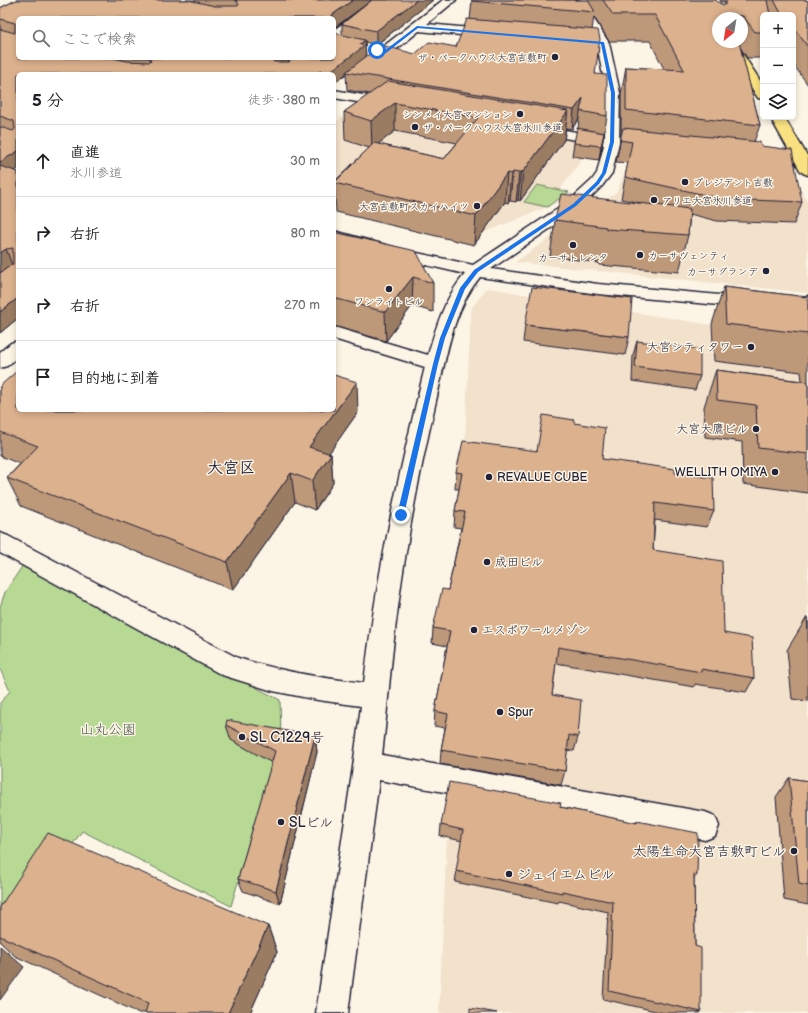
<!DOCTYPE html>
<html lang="ja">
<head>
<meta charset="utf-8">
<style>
  body { margin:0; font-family:"Balsamiq Sans","Klee One",sans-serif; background:#f6f6f6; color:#202124 }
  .controls { position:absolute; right:12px; top:12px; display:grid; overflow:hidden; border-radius:6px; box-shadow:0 2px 6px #0003 }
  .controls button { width:36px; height:36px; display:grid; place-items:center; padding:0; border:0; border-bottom:1px solid #e0e0e0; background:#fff; color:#202124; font:20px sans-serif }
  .compass { position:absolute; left:712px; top:12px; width:36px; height:36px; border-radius:50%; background:#fff; box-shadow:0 2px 6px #0003; rotate:210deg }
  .stop { position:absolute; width:12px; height:12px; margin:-9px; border:3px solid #1a73e8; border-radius:50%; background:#fff }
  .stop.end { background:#1a73e8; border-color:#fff; box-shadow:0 1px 4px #0008 }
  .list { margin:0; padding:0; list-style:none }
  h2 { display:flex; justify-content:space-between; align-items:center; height:52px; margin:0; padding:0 16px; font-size:17px }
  h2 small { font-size:13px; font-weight:400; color:#757577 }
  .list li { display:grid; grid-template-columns:26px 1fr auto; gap:12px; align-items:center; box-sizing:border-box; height:72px; padding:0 16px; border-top:1px solid #e0e0e0 }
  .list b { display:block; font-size:15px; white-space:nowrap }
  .list p { margin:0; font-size:13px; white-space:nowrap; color:#757577 }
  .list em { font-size:13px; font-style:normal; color:#757577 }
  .icon { flex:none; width:22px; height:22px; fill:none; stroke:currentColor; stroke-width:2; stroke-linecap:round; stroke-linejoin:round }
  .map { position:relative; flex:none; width:808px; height:1013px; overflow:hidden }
  .search { position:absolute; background:#fff; box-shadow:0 2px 6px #0003; left:16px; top:16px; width:320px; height:44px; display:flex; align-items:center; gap:10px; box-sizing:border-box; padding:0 14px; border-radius:6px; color:#757577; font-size:15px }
  .panel { position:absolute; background:#fff; box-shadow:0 2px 6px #0003; left:16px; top:72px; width:320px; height:340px; border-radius:6px }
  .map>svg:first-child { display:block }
</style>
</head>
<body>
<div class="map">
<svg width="808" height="1013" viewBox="0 0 808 1013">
  <rect width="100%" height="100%" fill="#fcf5e5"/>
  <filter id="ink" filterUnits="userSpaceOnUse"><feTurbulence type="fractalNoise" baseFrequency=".025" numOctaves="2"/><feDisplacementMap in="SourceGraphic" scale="8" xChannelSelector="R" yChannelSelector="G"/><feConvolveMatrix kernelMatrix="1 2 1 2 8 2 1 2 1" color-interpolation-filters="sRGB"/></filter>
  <g filter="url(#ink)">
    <g fill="#f2e1cb">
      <path d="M353,108L594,143L547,207L481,234L334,200V123Z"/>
      <path d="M632,153L790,170L808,203V293L515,262L617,192Z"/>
      <path d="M487,288L808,341V1013H439L471,309Z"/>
    </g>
    <g fill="#b7d993" stroke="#6c7e67">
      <path d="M537,185L569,192L547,207L524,202Z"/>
      <path d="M23,565L280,700L281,737L231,906L82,831L16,924L0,914V703L10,691L0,669V607L5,592Z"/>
    </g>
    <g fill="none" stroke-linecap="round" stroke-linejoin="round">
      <g stroke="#22223b" stroke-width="3">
        <g id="minor">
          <path d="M374,0H387L338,39L334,40V30Z"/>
          <path d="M443,0H456L427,24L492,30L496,31L498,34L496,37L492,38L419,31L372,69H362L361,66L362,63Z"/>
          <path d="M567,0H579L592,16L609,43L620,93L619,142L612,173L602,186L580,208L491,269L598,284L808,303V313L598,294L480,277C452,311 446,359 436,401C420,470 407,538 398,607C391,656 388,706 382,755L705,812L715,816L719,826L715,836L705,840L379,780L348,1013H316L353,767L361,706L318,700L273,691L222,675L0,553V533L8,536L238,658C279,671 320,678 364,683C376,576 399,472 425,367L334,339V327L428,355C436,327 445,297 465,274L400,259L334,241V231L408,251L473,265L568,202L592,180L597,173L604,145L536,133L531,132L529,129L531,126L536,125L605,137L606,93L597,43L583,20Z"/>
          <path d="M334,90L392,100L397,101L399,104L397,107L392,108L334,98Z"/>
          <path d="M18,341V357L7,366L0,368V352L11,343Z"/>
        </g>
      </g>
      <g stroke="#22223b" stroke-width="3">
        <g id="major">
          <path d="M723,42H735L763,85V99L758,98Z"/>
          <path d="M770,117H784L808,157V175L803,173L800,170Z"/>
        </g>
      </g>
      <use href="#minor" fill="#fcf5e5" fill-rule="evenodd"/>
      <use href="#major" fill="#f9e181" fill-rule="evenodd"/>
    </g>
    <g fill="#bd9879" stroke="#22223b" fill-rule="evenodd">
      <path d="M16,0H372L334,28V18H18V58H334L342,35V24L433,0L376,45L365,42L366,57L415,54L456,47L470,20L472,0H716L719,3L724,5L725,2H720V0H807L808,2V85L793,64V15H763V58H747L740,47L760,125L754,142L761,146L802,202L794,224L717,221L690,214L688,235L679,272L599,265V263L550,256L555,220L641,203L621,199L628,163L616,162L621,138V94L626,67L664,69L650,41H609L594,17L592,30L595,74L607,116L602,146L599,160L572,156L574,143L578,129L579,118L572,129L566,128L564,140L520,201L518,200L516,202L510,201L508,203L505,202L474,245L336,212L334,182L369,148L345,140L344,112L370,94L347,90L346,74L334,83V74H18V169L14,171L18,172V318L0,333V8ZM718,18H742V42H718ZM395,131L457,143L444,159L378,144Z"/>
      <path d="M334,232L433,283V312L412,306L386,341L334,326Z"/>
      <path d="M724,287L806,297L807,295H808V493L743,484L742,442L705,437L704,407L716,370L802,381L801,372L714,361L712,324Z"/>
      <path d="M525,325L629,337L625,355L523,342Z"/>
      <path d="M637,341L700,376L695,390L632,381L633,355Z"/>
      <path d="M0,386L358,412L329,453L331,454L333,483L315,510L295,502L233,590L21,506L7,478L20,464L0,456Z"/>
      <path d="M574,423L602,459L675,473L714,511L707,527L655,520L653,550L724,633L754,678L746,692L695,684L694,687L556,663L552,695L578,737L574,751L567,750L565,771L561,785L440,764L441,750L445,728L434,726L435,711L447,646L432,643L433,628L448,590L461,528L454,527L455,511L459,489H455L456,472L537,451Z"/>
      <path d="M807,617H808V701L792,699L787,650Z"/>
      <path d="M226,725L315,736L317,752L280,904L243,891L238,879L272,763L231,740Z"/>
      <path d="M789,778L808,781V905L784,900L776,797Z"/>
      <path d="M560,807L636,823L637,821L697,875L694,879L695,946L701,1012L700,1013H664L603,999L608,912L559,901L558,903L455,882L462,841L440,836L441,825Z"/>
      <path d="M0,907L268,926L277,952L250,1013H139L15,956L0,942Z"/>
    </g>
    <g fill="#9a7c63" stroke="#22223b">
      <path d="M353,0H372L334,28V18H332V15Z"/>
      <path d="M417,0H433L376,45V31Z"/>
      <path d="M365,40L366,59L346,72V74L334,83V74H332V70L360,44Z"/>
      <path d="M274,58H294L274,74L272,60Z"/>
      <path d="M583,98L579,118L572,129L574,110Z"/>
      <path d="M395,103V131L372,149L371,121Z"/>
      <path d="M568,111L564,140L520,201L523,172Z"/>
      <path d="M604,133L602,146L599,160L601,146Z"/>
      <path d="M18,151V169L2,180L0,175V162Z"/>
      <path d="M521,171L518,200L516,202L519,173Z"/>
      <path d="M513,172L510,201L508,203L511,174Z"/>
      <path d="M507,173L505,202L474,245L476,216Z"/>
      <path d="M6,249L12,265L0,273V253Z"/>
      <path d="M413,277L412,306L386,341L385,312Z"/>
      <path d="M18,298V318L0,333V312Z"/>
      <path d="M357,382L358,412L313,476L309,447Z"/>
      <path d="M331,454L333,483L315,510L312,481Z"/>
      <path d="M291,473L295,502L233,590L227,562Z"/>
      <path d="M315,736L317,752L280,904L276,891Z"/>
      <path d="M268,926L277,952L250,1013H228Z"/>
      <path d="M0,946L24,967L0,1000Z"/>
    </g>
    <g fill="#dcb18d" stroke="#22223b">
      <path d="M16,0H188L215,6H237L239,5L236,0H234H353L332,15V18H18V58H113L127,61L149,62L151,60L149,58H274L272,60L274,62H289L293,58H334V33L365,40L360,44L366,45L332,70V74L320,71L316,74H18V151L0,162V127L13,131L15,129L14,121L0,116V29L15,33V23L0,19V8Z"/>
      <path d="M372,0H417L376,31L342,24Z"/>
      <path d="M472,0H588L595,12L471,1Z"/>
      <path d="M603,0H716L719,3L724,5L726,4V0H767L770,15H763V32H755L743,16L729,15L728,16L729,18H718V42H739L760,125L626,110V67L684,70L655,15H613Z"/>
      <path d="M774,0H807L808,2V47L797,32H793V15H782Z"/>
      <path d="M467,19L598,30L600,39L595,74L607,75V116L580,111L583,98L574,110L346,72L381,45L415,54L429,42L456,47Z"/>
      <path d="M388,81L568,111L523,172L521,171L519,173L513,172L511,174L507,173L476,216L334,183L374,143L444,159L478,118L395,103L371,121L344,112Z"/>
      <path d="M577,128L604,133L601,146L574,143Z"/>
      <path d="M623,128L760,142L761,146L792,150L802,202L723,199L625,177L632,142L620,140Z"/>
      <path d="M0,166L18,172V298L0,312V273L13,264V248L6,249L0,253Z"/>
      <path d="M561,194L690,209L688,235L606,229V227L555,220Z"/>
      <path d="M334,232L416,251L433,283L413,277L385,312L334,298Z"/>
      <path d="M532,287L632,299L629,337L525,325Z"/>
      <path d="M724,287L807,297V295H808V334L726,324Z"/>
      <path d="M637,341L700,349V376L635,367Z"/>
      <path d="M18,370V410H334V375L357,382L309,447L331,454L312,481L291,473L227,562L7,478L38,446L0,432V386Z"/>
      <path d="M716,370L808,382V454L758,448L756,405L717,400Z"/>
      <path d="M543,415L574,420V423L605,428L602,459L675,469V473L713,478L714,511L655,503L653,550L722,561L724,633L752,638L754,678L701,669V672L558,647L552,695L581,700L578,737L569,735L565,771L441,750L448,714L435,711L450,631L433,628L442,589L448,590L465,512L455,511L462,473L456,472L463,441L537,451Z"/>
      <path d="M807,617H808V629Z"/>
      <path d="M227,720L315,736L276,891L238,879L275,751L226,725Z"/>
      <path d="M789,778L808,781V886L799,884Z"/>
      <path d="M449,782L561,803L560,807L637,823V821L698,833L697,875L694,874L695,946L701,948V1012L609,991L613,902L562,891V893L456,871L463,830L441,825Z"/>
      <path d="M48,833L268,926L228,1013H145L148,1003L0,936V907Z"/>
      <path d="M470,1008L497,1013H470Z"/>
    </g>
  </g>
  <path fill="#1a73e8" d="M417,26L604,42L615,93L614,142L606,173L599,184L576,206L478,272L465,289L445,338L438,364L404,515L401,518L397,515L433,364L440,338L460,288L474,270L573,204L596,182L602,173L610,142L611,93L601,44L418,28L386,53L375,50L377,49L384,51Z"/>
  <g fill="#22223b" stroke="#fcf5e5" stroke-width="1.5">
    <circle cx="555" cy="57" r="4"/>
    <circle cx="520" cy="114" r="4"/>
    <circle cx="415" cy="127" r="4"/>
    <circle cx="685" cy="182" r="4"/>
    <circle cx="654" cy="200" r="4"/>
    <circle cx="477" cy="206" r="4"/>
    <circle cx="573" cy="245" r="4"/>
    <circle cx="640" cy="255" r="4"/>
    <circle cx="766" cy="271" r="4"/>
    <circle cx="389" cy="289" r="4"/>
    <circle cx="751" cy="347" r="4"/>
    <circle cx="756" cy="429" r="4"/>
    <circle cx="775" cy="472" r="4"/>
    <circle cx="489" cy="477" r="4"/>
    <circle cx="487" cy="562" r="4"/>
    <circle cx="474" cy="630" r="4"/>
    <circle cx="500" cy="712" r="4"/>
    <circle cx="242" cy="737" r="4"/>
    <circle cx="281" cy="822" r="4"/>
    <circle cx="794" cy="851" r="4"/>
    <circle cx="509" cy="874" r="4"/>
  </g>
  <g text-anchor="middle" stroke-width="3" stroke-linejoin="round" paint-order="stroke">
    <g font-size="10" fill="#22223b" stroke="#fcf5e5" text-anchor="end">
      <text x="547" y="61">ザ・パークハウス大宮吉敷町</text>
      <text x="512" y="118">シンメイ大宮マンション</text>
      <text x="423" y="131" text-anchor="start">ザ・パークハウス大宮氷川参道</text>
      <text x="693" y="186" text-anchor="start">プレジデント吉敷</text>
      <text x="662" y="204" text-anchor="start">アリエ大宮氷川参道</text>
      <text x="469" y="210">大宮吉敷町スカイハイツ</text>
      <text x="648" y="259" text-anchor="start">カーサヴェンティ</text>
      <text x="573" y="261" text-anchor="middle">カーサトレンタ</text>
      <text x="758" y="275">カーサグランデ</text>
      <text x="389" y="305" text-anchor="middle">ワンライトビル</text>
    </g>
    <g font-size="12" fill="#22223b" stroke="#fcf5e5" text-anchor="start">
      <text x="743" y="351" text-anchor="end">大宮シティタワー</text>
      <text x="748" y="433" text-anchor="end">大宮大鷹ビル</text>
      <text x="767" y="476" text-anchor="end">WELLITH OMIYA</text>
      <text x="497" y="481">REVALUE CUBE</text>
      <text x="495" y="566">成田ビル</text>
      <text x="482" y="634">エスポワールメゾン</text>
      <text x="508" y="716">Spur</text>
    </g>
    <g font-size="14" fill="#4f5955" stroke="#fcf5e5">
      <text x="108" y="734">山丸公園</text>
    </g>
    <g font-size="14" fill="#22223b" stroke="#fcf5e5" text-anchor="start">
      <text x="250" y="742">SL C1229号</text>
      <text x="289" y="827">SLビル</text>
      <text x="786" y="856" text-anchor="end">太陽生命大宮吉敷町ビル</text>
      <text x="517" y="879">ジェイエムビル</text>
    </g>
    <g font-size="16" font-weight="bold" fill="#22223b" stroke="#fcf5e5">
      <text x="231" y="473">大宮区</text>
    </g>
  </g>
</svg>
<div class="controls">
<button>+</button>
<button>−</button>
<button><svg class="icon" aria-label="layers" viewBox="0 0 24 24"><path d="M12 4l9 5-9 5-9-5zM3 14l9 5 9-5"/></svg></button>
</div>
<svg class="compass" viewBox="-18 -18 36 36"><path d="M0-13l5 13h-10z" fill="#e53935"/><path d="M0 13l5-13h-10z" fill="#757577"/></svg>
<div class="stop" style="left:377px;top:50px"></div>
<div class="stop end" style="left:401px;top:515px"></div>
<div class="search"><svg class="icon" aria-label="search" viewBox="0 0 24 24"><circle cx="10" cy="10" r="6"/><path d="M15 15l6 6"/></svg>ここで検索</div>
<section class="panel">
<h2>5 分<small>徒歩 · 380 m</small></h2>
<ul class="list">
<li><svg class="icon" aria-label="ahead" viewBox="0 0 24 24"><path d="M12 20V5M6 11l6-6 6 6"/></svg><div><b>直進</b><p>氷川参道</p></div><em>30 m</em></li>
<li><svg class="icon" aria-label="right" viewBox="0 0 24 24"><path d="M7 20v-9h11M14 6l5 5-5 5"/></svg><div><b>右折</b></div><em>80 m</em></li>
<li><svg class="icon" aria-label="right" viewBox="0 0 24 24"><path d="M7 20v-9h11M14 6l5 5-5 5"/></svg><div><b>右折</b></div><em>270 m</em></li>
<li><svg class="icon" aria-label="arrive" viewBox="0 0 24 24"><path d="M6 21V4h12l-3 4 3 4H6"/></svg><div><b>目的地に到着</b></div></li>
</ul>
</section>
</div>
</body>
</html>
